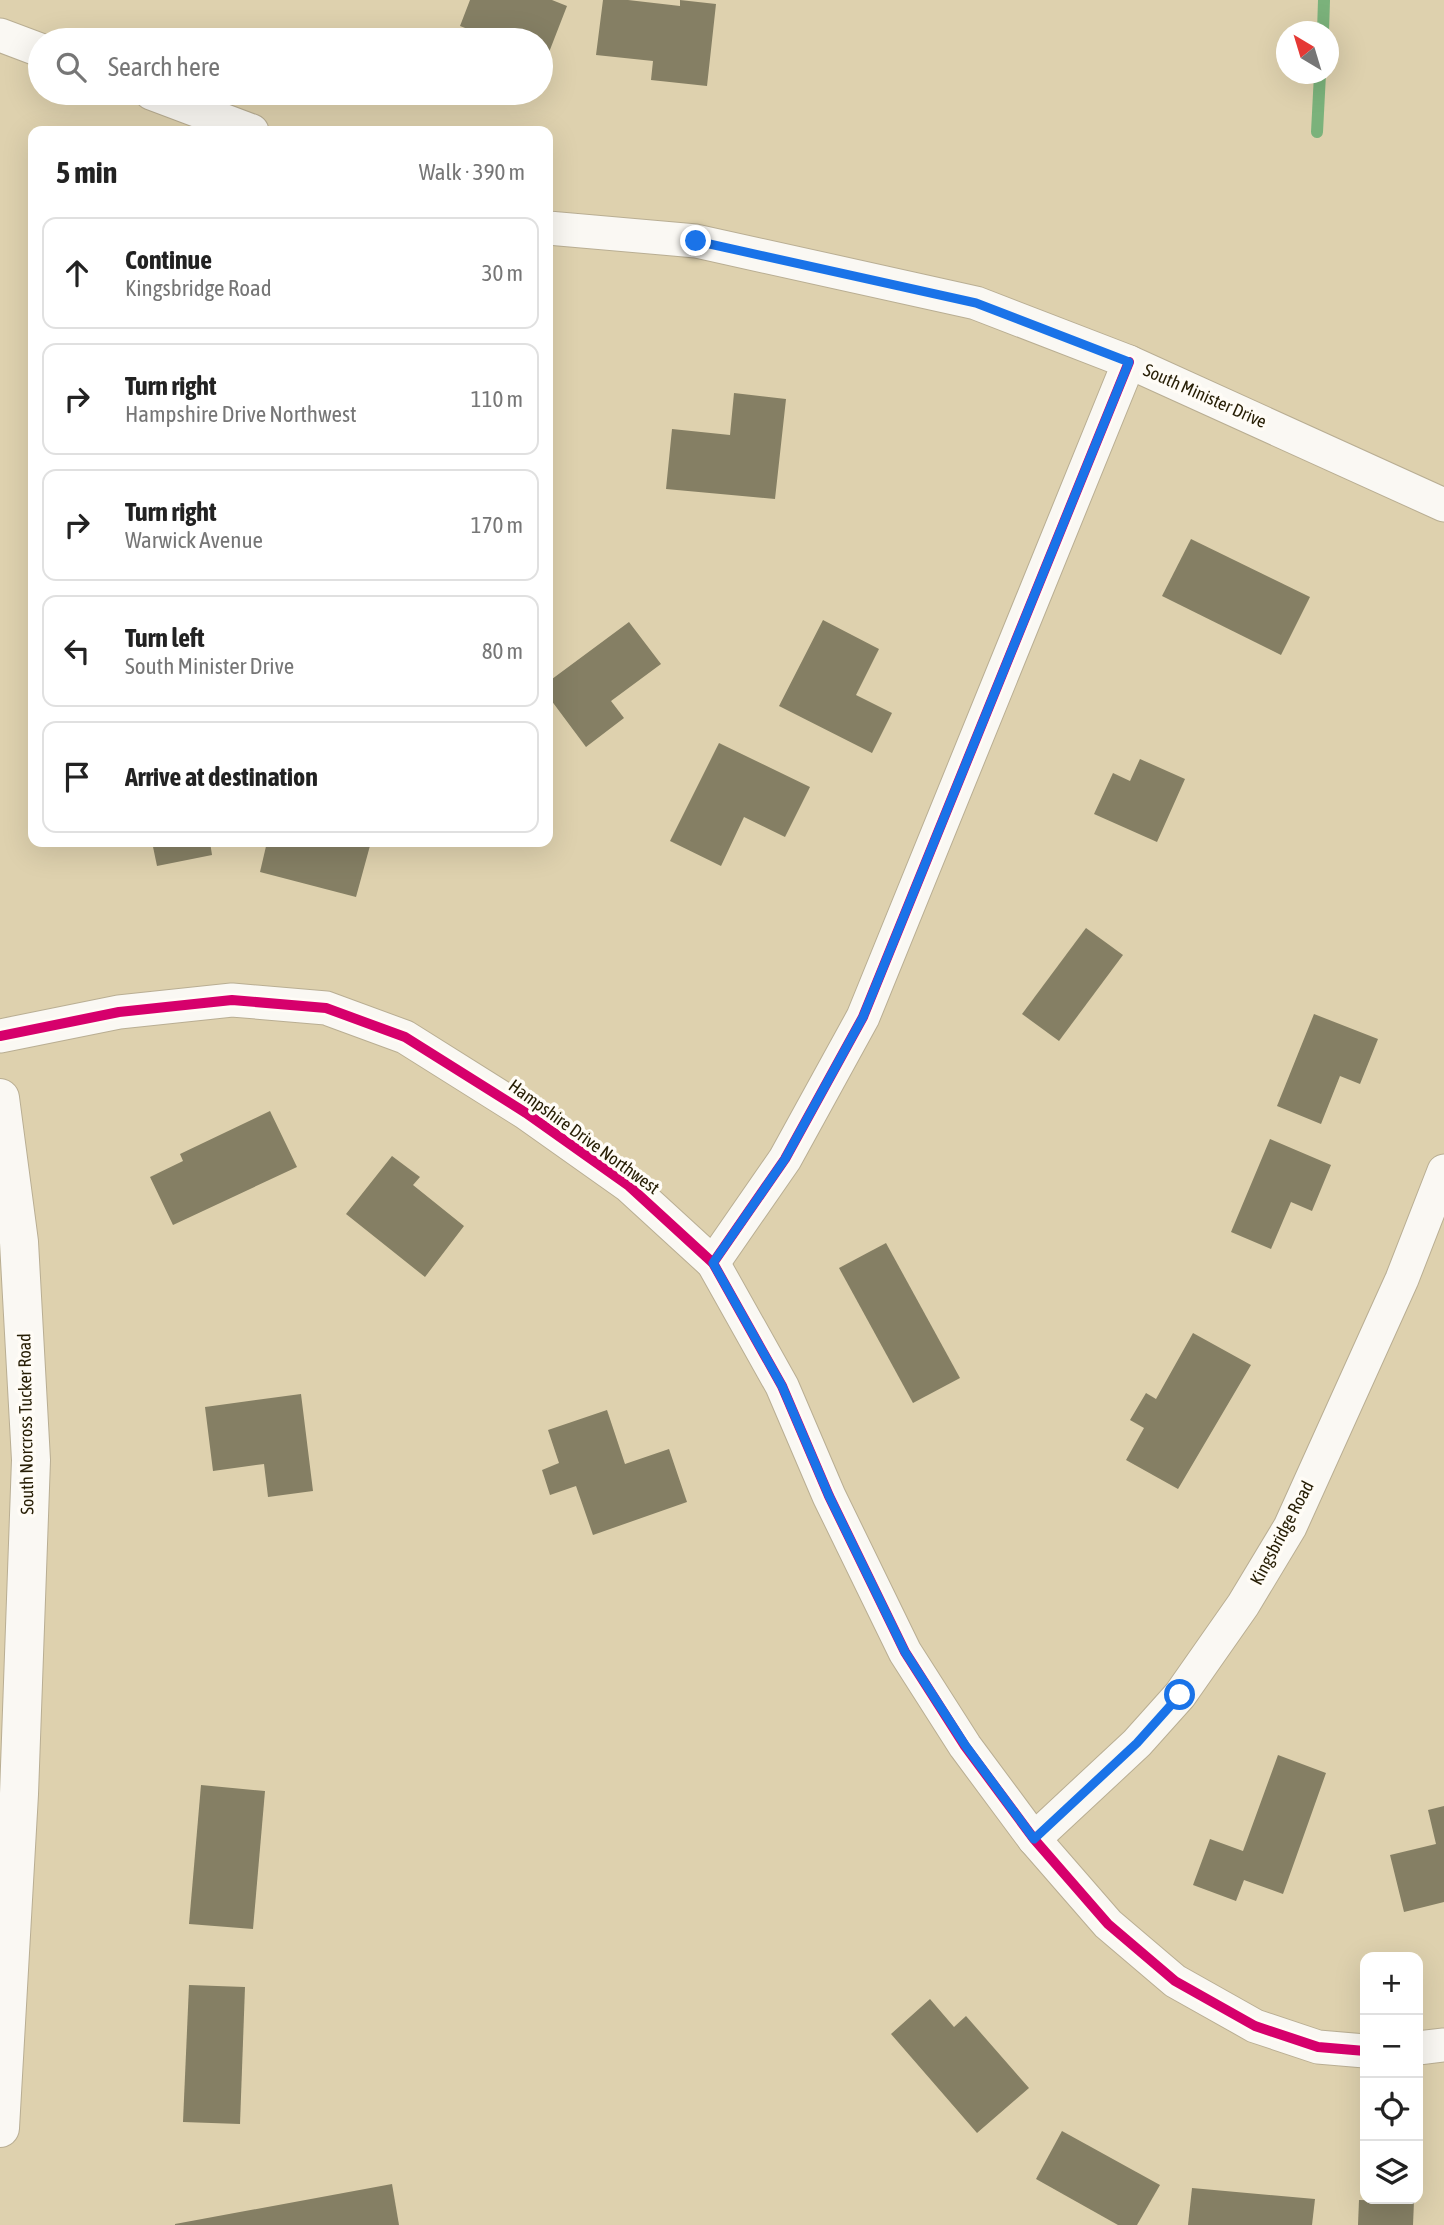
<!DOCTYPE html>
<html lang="en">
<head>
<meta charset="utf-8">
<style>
  body { margin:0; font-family:"Asap Condensed",sans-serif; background:#f2f2f2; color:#222 }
  .controls { position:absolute; right:21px; bottom:21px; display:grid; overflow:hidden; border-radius:14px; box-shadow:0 7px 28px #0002 }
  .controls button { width:63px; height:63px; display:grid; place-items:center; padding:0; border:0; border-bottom:2px solid #e0e0e0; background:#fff; color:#222; font:35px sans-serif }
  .compass { position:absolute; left:1276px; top:21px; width:63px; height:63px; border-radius:50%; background:#fff; box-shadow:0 7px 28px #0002; rotate:322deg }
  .stop { position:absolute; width:21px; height:21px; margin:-16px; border:5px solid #1a73e8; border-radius:50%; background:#fff }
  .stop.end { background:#1a73e8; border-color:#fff; box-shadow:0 2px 7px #0008 }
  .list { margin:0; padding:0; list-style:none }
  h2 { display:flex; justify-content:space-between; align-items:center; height:91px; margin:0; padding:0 28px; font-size:30px }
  h2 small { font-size:23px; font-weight:400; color:#767676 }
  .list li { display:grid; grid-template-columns:46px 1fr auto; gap:21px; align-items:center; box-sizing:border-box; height:112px; margin:0 14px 14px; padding:0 14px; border:2px solid #e0e0e0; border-radius:14px }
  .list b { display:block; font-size:26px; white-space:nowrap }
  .list p { margin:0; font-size:23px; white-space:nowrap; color:#767676 }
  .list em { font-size:23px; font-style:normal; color:#767676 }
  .icon { flex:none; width:38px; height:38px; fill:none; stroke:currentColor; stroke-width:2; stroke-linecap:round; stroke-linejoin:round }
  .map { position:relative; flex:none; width:1444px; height:2225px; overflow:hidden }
  .search { position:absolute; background:#fff; box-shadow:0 7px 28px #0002; left:28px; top:28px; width:525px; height:77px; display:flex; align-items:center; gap:18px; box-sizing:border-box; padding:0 24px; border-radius:38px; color:#767676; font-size:26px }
  .panel { position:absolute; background:#fff; box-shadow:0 7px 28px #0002; left:28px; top:126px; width:525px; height:721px; border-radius:14px }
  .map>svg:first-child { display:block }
</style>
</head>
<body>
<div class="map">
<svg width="1444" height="2225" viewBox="0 0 1444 2225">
  <rect width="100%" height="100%" fill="#ded1ae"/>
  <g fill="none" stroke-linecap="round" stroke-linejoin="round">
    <g stroke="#7bb27b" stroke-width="12">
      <path d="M1323,32L1324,0"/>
      <path d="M1317,132L1320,74"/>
    </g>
  </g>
  <g fill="#857f64">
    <path d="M470,0H552L567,6L546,60L541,58V40H496L460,26Z"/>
    <path d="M603,0H628L680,6V0L716,4L707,86L651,80L653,61L596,55Z"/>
    <path d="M734,393L786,399L775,499L666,489L672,429L730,435Z"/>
    <path d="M1191,539L1310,597L1281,655L1162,596Z"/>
    <path d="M823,620L879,649L856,695L892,713L872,753L779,706Z"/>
    <path d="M629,622L661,664L611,701L624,718L586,747L548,696V682Z"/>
    <path d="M719,743L810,787L785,837L744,817L721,866L670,841Z"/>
    <path d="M1140,759L1185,779L1157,842L1094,814L1113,773L1130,781Z"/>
    <path d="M152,842H210L212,855L157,866Z"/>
    <path d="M267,842H371L356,897L260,872Z"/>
    <path d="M1086,928L1123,955L1059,1041L1022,1014Z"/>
    <path d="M1314,1014L1378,1039L1360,1084L1340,1076L1321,1124L1277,1106Z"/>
    <path d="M270,1111L297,1167L173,1225L150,1177L183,1161L180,1154Z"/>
    <path d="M1270,1139L1331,1165L1312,1211L1291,1202L1271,1249L1231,1232Z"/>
    <path d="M392,1156L420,1177L413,1185L464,1226L425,1277L346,1214Z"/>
    <path d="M886,1243L960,1378L913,1403L839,1268Z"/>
    <path d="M1193,1333L1251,1365L1178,1489L1126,1460L1144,1428L1130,1420L1146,1393L1156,1399Z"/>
    <path d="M301,1394L313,1491L268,1497L264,1464L213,1471L205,1407Z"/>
    <path d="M607,1410L625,1464L669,1449L687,1502L593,1535L576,1486L550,1495L542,1470L559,1463L548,1430Z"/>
    <path d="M1278,1755L1326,1773L1283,1894L1244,1880L1236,1901L1193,1885L1210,1839L1243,1851Z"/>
    <path d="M201,1785L265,1791L253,1929L189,1924Z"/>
    <path d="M1444,1806V1902L1404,1912L1390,1855L1436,1844L1428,1810Z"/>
    <path d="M189,1985L245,1987L240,2124L183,2122Z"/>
    <path d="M930,1999L954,2027L966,2016L1029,2088L977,2133L891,2034Z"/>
    <path d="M1062,2131L1160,2185L1137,2225H1118L1036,2179Z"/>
    <path d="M392,2184L399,2225H175V2224Z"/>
    <path d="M1192,2188L1315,2199L1312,2225H1188Z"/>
    <path d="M1359,2200L1414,2201L1413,2225H1358Z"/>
  </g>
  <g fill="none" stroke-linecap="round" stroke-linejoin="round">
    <g stroke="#b9ae93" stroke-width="35">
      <g id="minor">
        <path d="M0,35L40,50"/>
        <path d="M151,93L252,131"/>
        <path d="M548,228L696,241L976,303L1129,362L1444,505"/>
        <path d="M0,1036L119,1012L232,1000L326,1008L405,1037L526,1113L629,1186L713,1263L782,1386L829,1496L905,1652L965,1746L1034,1839L1108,1924L1175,1981L1255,2026L1318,2047L1365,2051"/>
        <path d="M713,1263L785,1159L863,1017L1129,362"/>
        <path d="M1034,1839L1137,1743L1180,1695L1243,1605L1290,1527L1402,1279L1444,1171"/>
        <path d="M1418,2048L1444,2045"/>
      </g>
    </g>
    <g stroke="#b9ae93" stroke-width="40">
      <path id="secondary" d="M0,1098L19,1242L31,1460L19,1794L0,2128"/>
    </g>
    <use href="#minor" stroke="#faf8f3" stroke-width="33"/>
    <use href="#secondary" stroke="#faf8f3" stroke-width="38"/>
    <g stroke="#fffcf6" stroke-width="15">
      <g id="cycleway">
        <path d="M0,1036L119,1012L232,1000L326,1008L405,1037L526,1113L629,1186L713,1263L782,1386L829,1496L905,1652L965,1746L1034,1839L1108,1924L1175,1981L1255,2026L1318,2047L1365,2051"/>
        <path d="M713,1263L785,1159L863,1017L1129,362"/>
      </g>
    </g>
    <use href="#cycleway" stroke="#d6006c" stroke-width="10"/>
  </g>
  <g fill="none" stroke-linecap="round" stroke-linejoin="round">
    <path stroke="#1a73e8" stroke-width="9" d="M696,241L976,303L1129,362L863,1017L785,1159L713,1263L782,1386L829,1496L905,1652L965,1745L1034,1839L1137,1743L1180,1695"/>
  </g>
  <g text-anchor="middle" stroke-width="7" stroke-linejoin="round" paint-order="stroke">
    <g font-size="18" fill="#261d04" stroke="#fffcf6">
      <text transform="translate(1205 396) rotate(24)" y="6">South Minister Drive</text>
      <text transform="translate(584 1137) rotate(36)" y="6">Hampshire Drive Northwest</text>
      <text transform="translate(26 1424) rotate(-91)" y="6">South Norcross Tucker Road</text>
      <text transform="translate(1282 1533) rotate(-62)" y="6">Kingsbridge Road</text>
    </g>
  </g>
</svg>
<div class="controls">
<button>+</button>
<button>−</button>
<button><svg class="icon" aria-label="locate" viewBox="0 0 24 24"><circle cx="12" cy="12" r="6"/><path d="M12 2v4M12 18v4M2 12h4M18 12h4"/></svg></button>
<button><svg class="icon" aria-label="layers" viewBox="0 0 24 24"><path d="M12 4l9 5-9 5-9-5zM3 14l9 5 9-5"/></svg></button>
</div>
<svg class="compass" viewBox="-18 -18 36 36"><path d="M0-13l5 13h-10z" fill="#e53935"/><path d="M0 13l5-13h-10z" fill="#767676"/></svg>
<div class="stop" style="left:1180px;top:1695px"></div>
<div class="stop end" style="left:696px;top:241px"></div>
<div class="search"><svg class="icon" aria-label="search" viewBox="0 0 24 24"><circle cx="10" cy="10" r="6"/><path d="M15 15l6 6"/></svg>Search here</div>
<section class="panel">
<h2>5 min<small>Walk · 390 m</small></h2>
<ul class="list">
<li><svg class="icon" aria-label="ahead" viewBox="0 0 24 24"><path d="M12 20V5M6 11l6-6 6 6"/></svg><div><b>Continue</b><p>Kingsbridge Road</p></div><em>30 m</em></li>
<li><svg class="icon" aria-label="right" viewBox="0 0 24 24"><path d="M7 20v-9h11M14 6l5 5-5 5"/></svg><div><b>Turn right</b><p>Hampshire Drive Northwest</p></div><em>110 m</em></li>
<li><svg class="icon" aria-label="right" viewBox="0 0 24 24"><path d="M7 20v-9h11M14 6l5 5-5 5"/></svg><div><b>Turn right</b><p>Warwick Avenue</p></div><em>170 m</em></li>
<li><svg class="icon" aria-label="left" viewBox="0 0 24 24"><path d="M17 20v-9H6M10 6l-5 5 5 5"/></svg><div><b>Turn left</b><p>South Minister Drive</p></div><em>80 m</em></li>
<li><svg class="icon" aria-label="arrive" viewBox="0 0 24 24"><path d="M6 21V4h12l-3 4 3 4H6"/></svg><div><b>Arrive at destination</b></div></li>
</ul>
</section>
</div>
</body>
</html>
